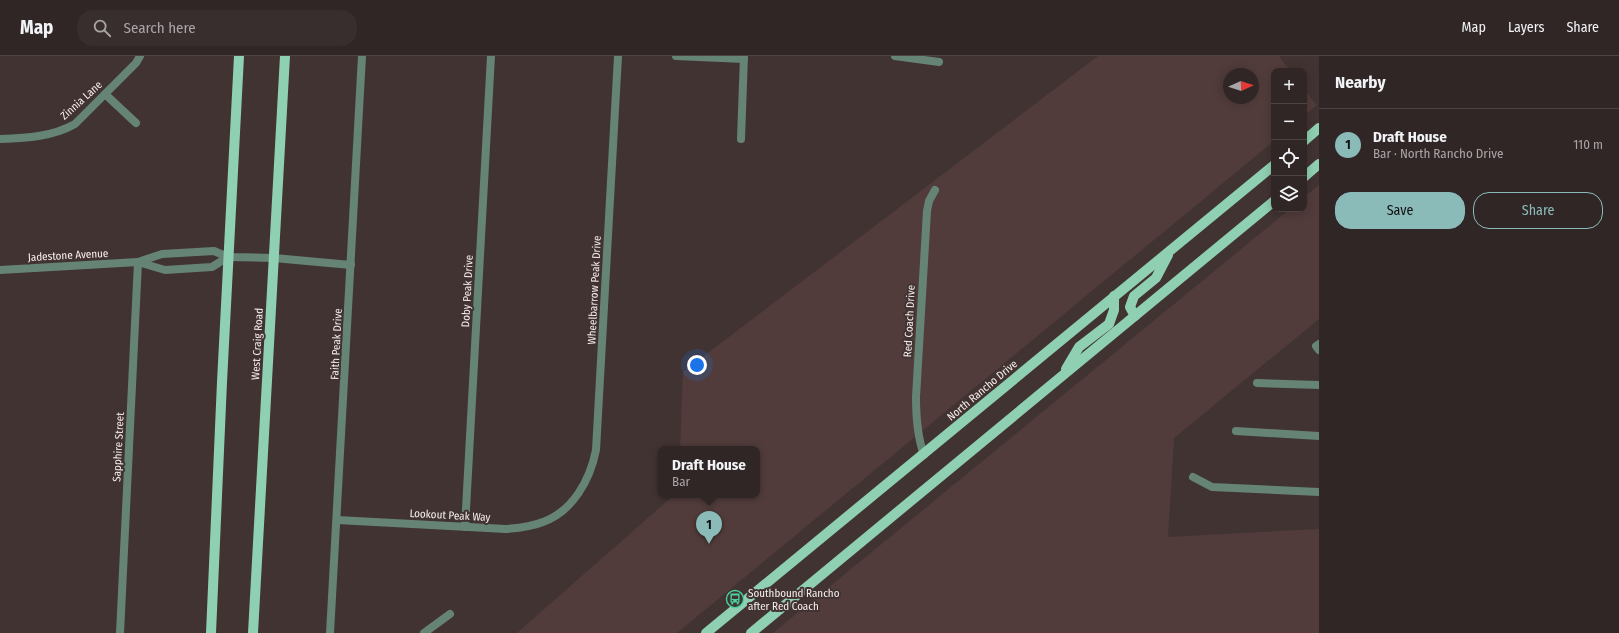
<!DOCTYPE html>
<html lang="en">
<head>
<meta charset="utf-8">
<style>
  body { margin:0; font-family:"Fira Sans Condensed",sans-serif; background:#392e2e; color:#f1f3f6 }
  .controls { position:absolute; right:12px; top:12px; display:grid; overflow:hidden; border-radius:8px; box-shadow:0 2px 10px #0003 }
  .controls button { width:36px; height:36px; display:grid; place-items:center; padding:0; border:0; border-bottom:1px solid #4c4343; background:#312626; color:#f1f3f6; font:20px sans-serif }
  .compass { position:absolute; left:1223px; top:12px; width:36px; height:36px; border-radius:50%; background:#312626; box-shadow:0 2px 10px #0003; rotate:87deg }
  .you { position:absolute; left:697px; top:309px; width:14px; height:14px; margin:-10px; border:3px solid #fff; border-radius:50%; background:#1a73e8; box-shadow:0 0 0 6px #1a73e833 }
  .badge { display:grid; place-items:center; width:26px; height:26px; border-radius:50%; background:#8bbbb9; color:#111; font-size:13px; font-weight:700 }
  .pin { position:absolute; translate:-50% -33px; filter:drop-shadow(0 1px 2px #0008) }
  .pin::after { content:''; position:absolute; top:21px; width:14px; height:12px; background:inherit; clip-path:polygon(0 0,100% 0,50% 100%) }
  .popup { position:absolute; left:658px; top:390px; width:102px; height:52px; box-sizing:border-box; display:grid; place-content:center; border-radius:8px; background:#312626; filter:drop-shadow(0 1px 3px #0005); font-size:13px; white-space:nowrap; color:#a8a5a7 }
  .popup b { font-size:15px; color:#f1f3f6 }
  .popup::after { content:''; position:absolute; left:50%; top:100%; margin-left:-8px; border:8px solid transparent; border-top-color:#312626 }
  .list { margin:0; padding:0; list-style:none }
  h2 { display:flex; justify-content:space-between; align-items:center; height:52px; margin:0; padding:0 16px; font-size:17px }
  h2 small { font-size:13px; font-weight:400; color:#a8a5a7 }
  .list li { display:grid; grid-template-columns:26px 1fr auto; gap:12px; align-items:center; box-sizing:border-box; height:72px; padding:0 16px; border-top:1px solid #4c4343 }
  .list b { display:block; font-size:15px; white-space:nowrap }
  .list p { margin:0; font-size:13px; white-space:nowrap; color:#a8a5a7 }
  .list em { font-size:13px; font-style:normal; color:#a8a5a7 }
  .actions { display:flex; gap:8px; padding:12px 16px }
  .actions a { flex:1; padding:9px 0; border:1px solid #8bbbb9; border-radius:16px; text-align:center; font-size:14px; color:#8bbbb9 }
  .actions .main { background:#8bbbb9; color:#111 }
  .icon { flex:none; width:22px; height:22px; fill:none; stroke:currentColor; stroke-width:2; stroke-linecap:round; stroke-linejoin:round }
  .map { position:relative; flex:none; width:1319px; height:577px; overflow:hidden }
  header { display:flex; align-items:center; gap:24px; box-sizing:border-box; height:56px; padding:0 20px; background:#312626; border-bottom:1px solid #4c4343 }
  header strong { font-size:19px }
  nav { display:flex; gap:22px; margin-inline-start:auto; font-size:14px }
  .search { width:280px; height:36px; background:#392e2e; display:flex; align-items:center; gap:10px; box-sizing:border-box; padding:0 14px; border-radius:16px; color:#a8a5a7; font-size:15px }
  main { display:flex }
  aside { flex:1; background:#312626 }
  .map>svg:first-child { display:block }
</style>
</head>
<body>
<header>
<strong>Map</strong>
<div class="search"><svg class="icon" aria-label="search" viewBox="0 0 24 24"><circle cx="10" cy="10" r="6"/><path d="M15 15l6 6"/></svg>Search here</div>
<nav><a>Map</a><a>Layers</a><a>Share</a></nav>
</header>
<main>
<div class="map">
<svg width="1319" height="577" viewBox="0 0 1319 577">
  <rect width="100%" height="100%" fill="#413332"/>
  <g fill="#513c3b" fill-rule="evenodd">
    <path d="M1098,0H1279L1290,15H1274V85L677,577H517L674,439H757V393H680L683,316ZM1229,18H1253V42H1229Z"/>
    <path d="M1304,33L1317,49L1304,60Z"/>
    <path d="M1319,129V263L1174,382L1168,481L1319,473V577H773L1290,153H1304V141Z"/>
  </g>
  <g fill="none" stroke-linecap="round" stroke-linejoin="round">
    <g stroke="#658475" stroke-width="8">
      <path d="M676,0L744,3"/>
      <path d="M895,0L939,6"/>
      <path d="M105,38L136,67"/>
      <path d="M0,83C26,82 52,81 75,68L136,7L140,0"/>
      <path d="M741,83L744,0"/>
      <path d="M138,206L165,214L212,211L228,201"/>
      <path d="M0,214L138,206L162,198L214,195L228,201L274,202L351,209"/>
      <path d="M1319,288L1316,290L1319,294"/>
      <path d="M1257,327L1319,329"/>
      <path d="M1236,375L1319,380"/>
      <path d="M924,399C917,380 916,361 916,341L927,155L929,145L935,134"/>
      <path d="M1193,421L1212,431L1319,436"/>
      <path d="M337,464L506,473C519,472 531,471 543,466C573,455 590,424 596,394L618,0"/>
      <path d="M465,471L491,0"/>
      <path d="M120,577L138,206"/>
      <path d="M330,577L362,0"/>
      <path d="M424,577L450,558"/>
    </g>
    <g stroke="#90d0b2" stroke-width="10">
      <path d="M1304,85L1319,72"/>
      <path d="M1304,121L1319,108"/>
      <path d="M1135,260L1130,251L1134,240L1156,222L1168,199"/>
      <path d="M1066,313L1079,291L1109,268L1114,254V240"/>
      <path d="M211,577L222,326L239,0"/>
      <path d="M253,577L285,0"/>
      <path d="M706,577L1274,109"/>
      <path d="M751,577L1274,145"/>
    </g>
  </g>
  <defs>
    <g id="bus-ring" transform="scale(0.9)"><circle r="9.5" fill="#413332" stroke="#47d49e" stroke-width="1.5"/><path d="M-5-6H5V4H4V6H2V4H-2V6H-4V4H-5ZM-3.5-4V0h7V-4ZM-3.5 1.2v1.5H-2V1.2ZM2 1.2v1.5H3.5V1.2Z" fill="#47d49e"/></g>
  </defs>
  <g fill-rule="evenodd">
    <use href="#bus-ring" x="735" y="543"/>
  </g>
  <g text-anchor="middle" stroke-width="4" stroke-linejoin="round" paint-order="stroke">
    <g font-size="11" fill="#f6edec" stroke="#413332">
      <text transform="translate(81 44) rotate(-42)" y="4">Zinnia Lane</text>
      <text transform="translate(68 199) rotate(-3)" y="4">Jadestone Avenue</text>
      <text transform="translate(594 234) rotate(-87)" y="4">Wheelbarrow Peak Drive</text>
      <text transform="translate(467 235) rotate(-87)" y="4">Doby Peak Drive</text>
      <text transform="translate(909 265) rotate(-87)" y="4">Red Coach Drive</text>
      <text transform="translate(257 288) rotate(-87)" y="4">West Craig Road</text>
      <text transform="translate(336 288) rotate(-87)" y="4">Faith Peak Drive</text>
      <text transform="translate(982 334) rotate(-40)" y="4">North Rancho Drive</text>
      <text transform="translate(118 391) rotate(-87)" y="4">Sapphire Street</text>
      <text transform="translate(450 459) rotate(3)" y="4">Lookout Peak Way</text>
    </g>
    <g font-size="11" fill="#f6edec" stroke="#413332" text-anchor="start">
      <text x="748" y="541">Southbound Rancho<tspan x="748" dy="13">after Red Coach</tspan></text>
    </g>
  </g>
</svg>
<div class="controls">
<button>+</button>
<button>−</button>
<button><svg class="icon" aria-label="locate" viewBox="0 0 24 24"><circle cx="12" cy="12" r="6"/><path d="M12 2v4M12 18v4M2 12h4M18 12h4"/></svg></button>
<button><svg class="icon" aria-label="layers" viewBox="0 0 24 24"><path d="M12 4l9 5-9 5-9-5zM3 14l9 5 9-5"/></svg></button>
</div>
<svg class="compass" viewBox="-18 -18 36 36"><path d="M0-13l5 13h-10z" fill="#e53935"/><path d="M0 13l5-13h-10z" fill="#a8a5a7"/></svg>
<div class="you"></div>
<div class="pin badge" style="left:709px;top:488px">1</div>
<div class="popup"><b>Draft House</b>Bar</div>
</div>
<aside>
<h2>Nearby<small></small></h2>
<ul class="list">
<li><span class="badge">1</span><div><b>Draft House</b><p>Bar · North Rancho Drive</p></div><em>110 m</em></li>
</ul>
<div class="actions"><a class="main">Save</a><a>Share</a></div>
</aside>
</main>
</body>
</html>
